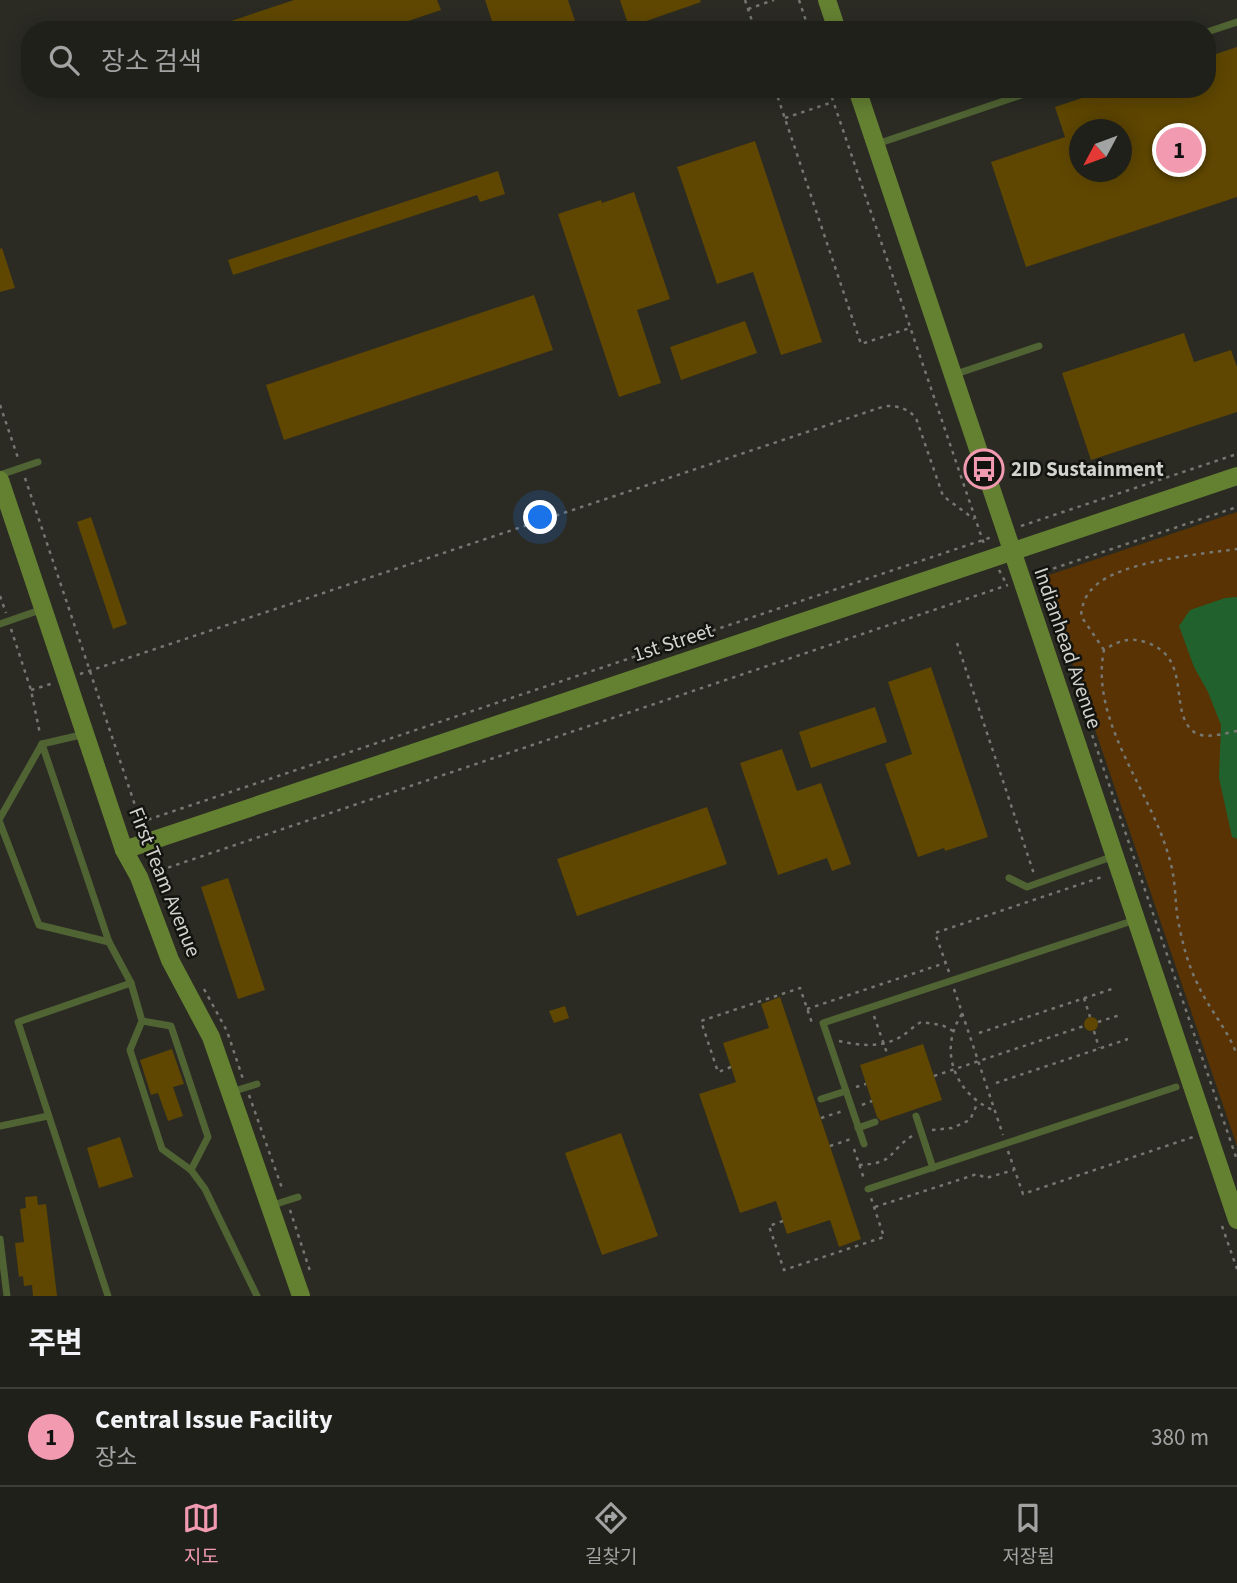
<!DOCTYPE html>
<html lang="ko">
<head>
<meta charset="utf-8">
<style>
  body { margin:0; font-family:"Source Sans 3","Noto Sans KR",sans-serif; background:#2d2d28; color:#f1f3f6 }
  .compass { position:absolute; left:1069px; top:119px; width:63px; height:63px; border-radius:50%; background:#20201b; box-shadow:0 4px 18px #0003; rotate:229deg }
  .you { position:absolute; left:541px; top:518px; width:24px; height:24px; margin:-18px; border:5px solid #fff; border-radius:50%; background:#1a73e8; box-shadow:0 0 0 10px #1a73e833 }
  .badge { display:grid; place-items:center; width:46px; height:46px; border-radius:50%; background:#f29aaf; color:#111; font-size:23px; font-weight:700 }
  .pin { position:absolute; translate:-50% -50%; border:4px solid #fff; box-shadow:0 2px 7px #0006 }
  .list { margin:0; padding:0; list-style:none }
  h2 { display:flex; justify-content:space-between; align-items:center; height:91px; margin:0; padding:0 28px; font-size:30px }
  h2 small { font-size:23px; font-weight:400; color:#a2a3a3 }
  .list li { display:grid; grid-template-columns:46px 1fr auto; gap:21px; align-items:center; box-sizing:border-box; height:98px; padding:0 28px; border-top:2px solid #3d3e3a }
  .list b { display:block; font-size:26px; white-space:nowrap }
  .list p { margin:0; font-size:23px; white-space:nowrap; color:#a2a3a3 }
  .list em { font-size:23px; font-style:normal; color:#a2a3a3 }
  .icon { flex:none; width:38px; height:38px; fill:none; stroke:currentColor; stroke-width:2; stroke-linecap:round; stroke-linejoin:round }
  .map { position:relative; flex:none; width:1237px; height:1296px; overflow:hidden }
  .search { position:absolute; background:#20201b; box-shadow:0 4px 18px #0003; left:21px; right:21px; top:21px; height:77px; display:flex; align-items:center; gap:18px; box-sizing:border-box; padding:0 24px; border-radius:28px; color:#a2a3a3; font-size:26px }
  .sheet { height:189px; background:#20201b }
  nav { display:flex; justify-content:space-around; align-items:center; box-sizing:border-box; height:98px; border-top:2px solid #3d3e3a; background:#20201b; font-size:19px; color:#a2a3a3 }
  nav a { display:grid; justify-items:center; gap:4px }
  nav .on { color:#f29aaf }
  .map>svg:first-child { display:block }
</style>
</head>
<body>
<div class="map">
<svg width="1237" height="1296" viewBox="0 0 1237 1296">
  <rect width="100%" height="100%" fill="#2b2b24"/>
  <path fill="#593303" d="M1237,512V1146L1043,577Z"/>
  <path fill="#21612d" d="M1237,597V839L1232,837L1219,778L1221,725L1208,692L1194,667L1179,626L1190,610L1225,598Z"/>
  <g fill="#5f4701" fill-rule="evenodd">
    <path d="M294,0H437L441,10L381,30H210V28Z"/>
    <path d="M485,0H568L578,30H495Z"/>
    <path d="M620,0H700L701,2L629,27Z"/>
    <path d="M1237,47V197L1026,267L991,162L1065,137L1055,107L1109,89H1207V57ZM1080,130H1122V172H1080Z"/>
    <path d="M755,141L822,342L781,355L753,272L717,284L677,167Z"/>
    <path d="M498,171L505,194L480,202L477,195L233,275L228,260Z"/>
    <path d="M634,192L670,299L637,310L661,383L619,397L558,214L601,200L602,203Z"/>
    <path d="M2,248L15,288L0,292V249Z"/>
    <path d="M534,295L553,350L284,440L266,385Z"/>
    <path d="M745,321L757,353L681,380L670,347Z"/>
    <path d="M1184,333L1194,362L1231,350L1237,367V412L1091,460L1062,373Z"/>
    <path d="M91,517L127,624L113,629L77,522Z"/>
    <path d="M931,667L988,837L945,851L944,848L918,857L885,764L912,754L888,682Z"/>
    <path d="M875,707L887,742L811,768L799,732Z"/>
    <path d="M782,749L797,791L821,783L851,864L832,871L827,858L778,875L740,763Z"/>
    <path d="M707,807L727,864L577,916L557,859Z"/>
    <path d="M228,878L265,990L238,999L201,887Z"/>
    <path d="M780,997L861,1239L839,1247L830,1220L787,1234L776,1201L740,1213L699,1094L736,1082L723,1043L769,1028L761,1004Z"/>
    <path d="M565,1006L569,1018L554,1023L549,1011Z"/>
    <circle cx="1091" cy="1024" r="7"/>
    <path d="M923,1044L942,1100L881,1121L877,1117L860,1065Z"/>
    <path d="M172,1049L184,1084L173,1087L183,1116L168,1121L158,1093L151,1095L140,1060Z"/>
    <path d="M621,1133L658,1236L602,1255L565,1153Z"/>
    <path d="M120,1137L133,1177L99,1188L87,1148Z"/>
    <path d="M37,1196L38,1205L46,1204L57,1296H33L32,1285L24,1286L23,1276L19,1277L15,1243L24,1242L20,1209L26,1208L25,1197Z"/>
  </g>
  <g fill="none" stroke-linecap="round" stroke-linejoin="round">
    <g stroke="#777771" stroke-width="2.5" stroke-dasharray="3.5 5" stroke-linecap="butt">
      <path d="M745,0L755,30"/>
      <path d="M799,0L809,30"/>
      <path d="M748,9L774,0"/>
      <path d="M775,89L861,344L910,328"/>
      <path d="M829,89L985,547"/>
      <path d="M785,118L833,102"/>
      <path d="M0,405L18,458"/>
      <path d="M25,478L143,829"/>
      <path d="M1021,526L1237,454"/>
      <path d="M999,570L1006,583"/>
      <path d="M1037,574L1237,507"/>
      <path d="M0,596L6,613"/>
      <path d="M11,629L31,690L40,734"/>
      <path d="M957,643L1034,874"/>
      <path d="M1104,650L1081,616C1082,605 1085,595 1094,587C1120,561 1201,554 1237,549"/>
      <path d="M80,674L885,406C899,406 907,408 916,418L943,496L974,519"/>
      <path d="M31,690L54,683"/>
      <path d="M1084,711L1237,1160"/>
      <path d="M1237,731C1225,733 1205,740 1194,732C1167,711 1194,657 1145,642C1129,637 1118,641 1104,650C1089,722 1153,793 1170,861C1175,877 1175,896 1177,914C1181,938 1187,963 1198,985C1209,1009 1228,1030 1237,1055"/>
      <path d="M132,825L992,537"/>
      <path d="M152,856L185,952"/>
      <path d="M152,873L1008,585"/>
      <path d="M949,972L935,933L1105,876"/>
      <path d="M204,989L227,1031L243,1079"/>
      <path d="M954,989L1003,1135"/>
      <path d="M1084,998L1090,1017"/>
      <path d="M807,1009L945,963"/>
      <path d="M962,1014C937,1051 956,1095 995,1111"/>
      <path d="M874,1016L888,1056"/>
      <path d="M1098,1022L1120,1015"/>
      <path d="M1094,1031L1099,1048"/>
      <path d="M979,1033L1112,989"/>
      <path d="M839,1041C860,1046 883,1048 902,1036C908,1032 914,1026 921,1022L942,1025L953,1031"/>
      <path d="M731,1067L718,1072L701,1021L800,988L812,1023"/>
      <path d="M934,1076L1084,1026"/>
      <path d="M996,1083L1128,1039"/>
      <path d="M856,1087L866,1084"/>
      <path d="M249,1095L283,1191"/>
      <path d="M862,1105L872,1101"/>
      <path d="M821,1118L843,1111"/>
      <path d="M932,1130L952,1128L970,1120L978,1102"/>
      <path d="M830,1146L851,1139"/>
      <path d="M854,1149L864,1179"/>
      <path d="M1008,1151L1023,1194L1193,1137"/>
      <path d="M859,1165C897,1163 887,1152 912,1136"/>
      <path d="M875,1207L977,1174L986,1178L1014,1170"/>
      <path d="M290,1210L310,1271"/>
      <path d="M783,1221L769,1226L784,1270L884,1237L871,1198"/>
      <path d="M1222,1226L1237,1269"/>
    </g>
    <g stroke="#506333" stroke-width="7">
      <path d="M1207,32L1237,22"/>
      <path d="M735,93L736,89"/>
      <path d="M877,144L1039,89"/>
      <path d="M953,375L1039,346"/>
      <path d="M0,475L38,462"/>
      <path d="M0,624L43,609"/>
      <path d="M85,734L42,744L109,942L131,983L142,1021L130,1050L162,1149L191,1170L205,1189L257,1296"/>
      <path d="M0,818L42,744"/>
      <path d="M0,823L39,925L109,942"/>
      <path d="M1009,878L1027,887L1114,856"/>
      <path d="M142,1021L171,1026L208,1137L191,1170"/>
      <path d="M231,1092L257,1084"/>
      <path d="M821,1099L846,1091"/>
      <path d="M916,1116L933,1168"/>
      <path d="M0,1126L48,1116"/>
      <path d="M858,1128L875,1122"/>
      <path d="M864,1144L823,1023L1135,920"/>
      <path d="M868,1189L1176,1087"/>
      <path d="M270,1206L298,1197"/>
      <path d="M0,1239L7,1296"/>
      <path d="M108,1296L18,1022L131,983"/>
    </g>
    <g stroke="#648132" stroke-width="18">
      <path d="M827,0L837,30"/>
      <path d="M857,89L1237,1220"/>
      <path d="M0,480L124,850L139,877L170,960L211,1037L301,1296"/>
      <path d="M124,850L1237,476"/>
    </g>
  </g>
  <defs>
    <g id="bus-ring" transform="scale(2.0125)"><circle r="9.5" fill="#131310" stroke="#f29aaf" stroke-width="1.5"/><path d="M-5-6H5V4H4V6H2V4H-2V6H-4V4H-5ZM-3.5-4V0h7V-4ZM-3.5 1.2v1.5H-2V1.2ZM2 1.2v1.5H3.5V1.2Z" fill="#f29aaf"/></g>
  </defs>
  <g fill-rule="evenodd">
    <use href="#bus-ring" x="984" y="469"/>
  </g>
  <g text-anchor="middle" stroke-width="5" stroke-linejoin="round" paint-order="stroke">
    <g font-size="21" font-weight="bold" fill="#d2d2ce" stroke="#131310" text-anchor="start">
      <text x="1011" y="476">2ID Sustainment</text>
    </g>
    <g font-size="21" fill="#d2d2ce" stroke="#131310">
      <text transform="translate(673 642) rotate(-18)" y="7">1st Street</text>
      <text transform="translate(1068 648) rotate(71)" y="7">Indianhead Avenue</text>
      <text transform="translate(165 882) rotate(68)" y="7">First Team Avenue</text>
    </g>
  </g>
</svg>
<svg class="compass" viewBox="-18 -18 36 36"><path d="M0-13l5 13h-10z" fill="#e53935"/><path d="M0 13l5-13h-10z" fill="#a2a3a3"/></svg>
<div class="you"></div>
<div class="pin badge" style="left:1179px;top:150px">1</div>
<div class="search"><svg class="icon" aria-label="search" viewBox="0 0 24 24"><circle cx="10" cy="10" r="6"/><path d="M15 15l6 6"/></svg>장소 검색</div>
</div>
<section class="sheet">
<h2>주변<small></small></h2>
<ul class="list">
<li><span class="badge">1</span><div><b>Central Issue Facility</b><p>장소</p></div><em>380 m</em></li>
</ul>
</section>
<nav>
<a class="on"><svg class="icon" aria-label="map" viewBox="0 0 24 24"><path d="M3 6l6-2 6 2 6-2v14l-6 2-6-2-6 2zM9 4v14M15 6v14"/></svg>지도</a>
<a><svg class="icon" aria-label="directions" viewBox="0 0 24 24"><path d="M12 3l9 9-9 9-9-9zM9 14v-3h6M13 9l2 2-2 2"/></svg>길찾기</a>
<a><svg class="icon" aria-label="saved" viewBox="0 0 24 24"><path d="M7 4h10v16l-5-4-5 4z"/></svg>저장됨</a>
</nav>
</body>
</html>
